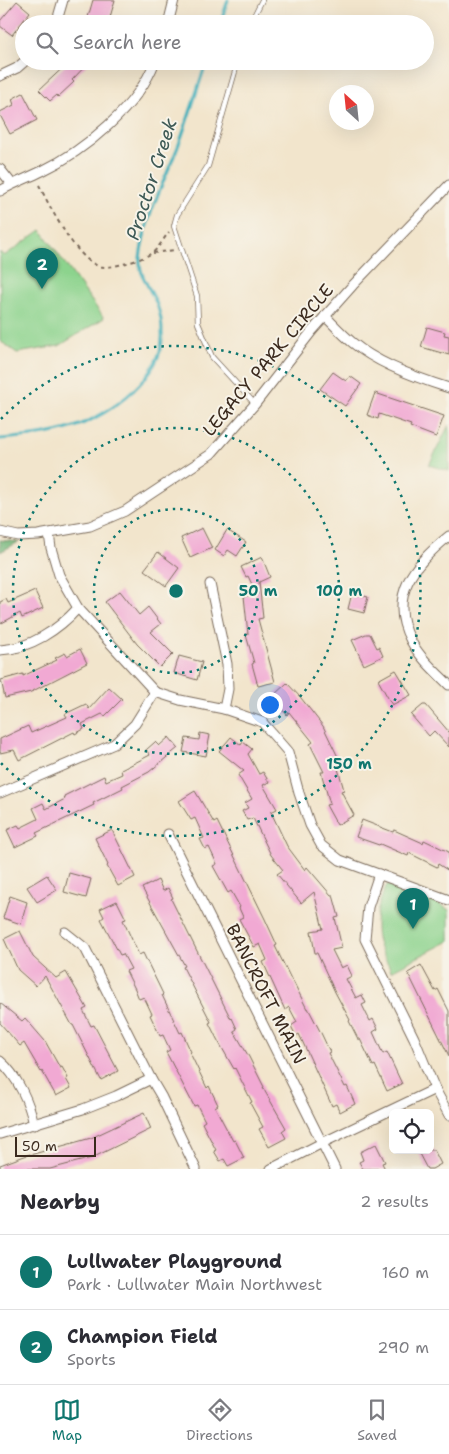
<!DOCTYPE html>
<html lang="en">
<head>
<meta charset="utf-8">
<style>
  body { margin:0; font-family:"Shantell Sans",sans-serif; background:#f7f7f7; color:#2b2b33 }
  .controls { position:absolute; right:15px; bottom:15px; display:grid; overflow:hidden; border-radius:8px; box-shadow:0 5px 20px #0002 }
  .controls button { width:45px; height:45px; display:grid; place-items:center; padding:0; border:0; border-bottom:1px solid #e1e1e2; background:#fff; color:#2b2b33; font:25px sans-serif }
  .compass { position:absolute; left:329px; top:85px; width:45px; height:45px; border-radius:50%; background:#fff; box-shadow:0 5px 20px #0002; rotate:333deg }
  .scale { position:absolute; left:15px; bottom:12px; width:81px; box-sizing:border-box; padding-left:5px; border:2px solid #3b2a1e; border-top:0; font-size:14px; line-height:18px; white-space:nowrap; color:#3b2a1e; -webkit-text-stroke:4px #f7f3e8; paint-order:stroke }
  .you { position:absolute; left:269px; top:704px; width:18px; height:18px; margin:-12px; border:4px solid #fff; border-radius:50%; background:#1a73e8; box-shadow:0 0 0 8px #1a73e833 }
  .badge { display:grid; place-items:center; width:32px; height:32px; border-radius:50%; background:#0f766e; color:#fff; font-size:16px; font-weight:700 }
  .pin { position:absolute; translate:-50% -41px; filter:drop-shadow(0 1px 2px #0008) }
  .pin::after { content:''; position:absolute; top:26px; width:18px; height:15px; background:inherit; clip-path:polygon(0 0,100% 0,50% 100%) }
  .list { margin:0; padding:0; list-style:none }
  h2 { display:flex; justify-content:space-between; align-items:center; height:65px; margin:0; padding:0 20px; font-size:21px }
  h2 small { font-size:16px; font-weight:400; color:#7c7c81 }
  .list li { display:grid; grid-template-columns:32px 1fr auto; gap:15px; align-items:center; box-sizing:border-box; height:75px; padding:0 20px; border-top:1px solid #e1e1e2 }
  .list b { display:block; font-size:19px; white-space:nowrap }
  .list p { margin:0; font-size:16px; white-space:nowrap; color:#7c7c81 }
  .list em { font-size:16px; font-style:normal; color:#7c7c81 }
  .icon { flex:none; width:28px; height:28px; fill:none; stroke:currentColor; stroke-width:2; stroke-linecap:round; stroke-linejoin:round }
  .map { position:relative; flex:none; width:449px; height:1169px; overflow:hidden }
  .search { position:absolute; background:#fff; box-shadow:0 5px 20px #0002; left:15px; right:15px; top:15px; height:55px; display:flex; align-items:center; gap:12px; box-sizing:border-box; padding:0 18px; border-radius:28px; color:#7c7c81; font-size:19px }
  .sheet { height:215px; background:#fff }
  nav { display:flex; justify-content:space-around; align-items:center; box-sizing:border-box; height:70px; border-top:1px solid #e1e1e2; background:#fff; font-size:14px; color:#7c7c81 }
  nav a { display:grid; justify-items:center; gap:2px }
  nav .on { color:#0f766e }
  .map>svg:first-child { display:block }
</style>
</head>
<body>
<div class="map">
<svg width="449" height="1169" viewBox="0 0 449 1169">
  <rect width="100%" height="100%" fill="#f7f3e8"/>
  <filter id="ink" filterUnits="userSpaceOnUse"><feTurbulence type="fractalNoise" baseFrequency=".02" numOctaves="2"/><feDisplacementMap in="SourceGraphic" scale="10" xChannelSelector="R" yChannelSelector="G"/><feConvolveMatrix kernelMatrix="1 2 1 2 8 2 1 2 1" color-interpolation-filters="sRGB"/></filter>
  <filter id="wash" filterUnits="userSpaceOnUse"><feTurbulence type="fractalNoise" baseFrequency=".0096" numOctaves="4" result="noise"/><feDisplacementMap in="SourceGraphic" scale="20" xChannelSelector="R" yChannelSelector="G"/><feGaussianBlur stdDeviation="1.12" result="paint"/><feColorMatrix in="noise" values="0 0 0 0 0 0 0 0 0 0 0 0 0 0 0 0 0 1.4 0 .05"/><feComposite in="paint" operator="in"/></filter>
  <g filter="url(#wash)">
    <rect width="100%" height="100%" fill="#f2e5cc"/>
    <g fill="#8cd38d" stroke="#647e56">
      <path d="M41,230L104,318L59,346L17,353L0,341V252L4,256Z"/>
      <path d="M449,425V471L429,465Z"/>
      <path d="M387,885C410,887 430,898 449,910V941L391,971C388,961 380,952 378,942C373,923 378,902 387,885Z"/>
    </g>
    <path fill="#71b578" stroke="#56704b" d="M0,540L19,542L0,552Z"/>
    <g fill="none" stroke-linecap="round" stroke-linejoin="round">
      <g stroke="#41b0bc" stroke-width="3">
        <path d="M220,24L228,0"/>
        <path d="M0,439C25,437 50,435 74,427C110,415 165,375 162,333C162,326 161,317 159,311C155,293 138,278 140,258C145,217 164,182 179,144C189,117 197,89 207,61"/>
      </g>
    </g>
    <g id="blocks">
      <g fill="#f1a9d3">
        <path d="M93,0H115L108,24H86Z"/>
        <path d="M17,1L30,12L12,35L0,26V21Z"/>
        <path d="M70,61H90L72,80L74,82L58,97L57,95L50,101L39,90Z"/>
        <path d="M23,93L37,120L10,134L0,115V112L14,105L12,99Z"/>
        <path d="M427,327L445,332L444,335L449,336V355L421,347Z"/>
        <path d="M333,372L346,381L350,376L361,384L345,406L320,389Z"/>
        <path d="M375,393L444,416L436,437L410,427L411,425L379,414L378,419L367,415Z"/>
        <path d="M202,528L212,548L190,558L181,538Z"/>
        <path d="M227,530L246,542L237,556L228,550L224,556L215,550Z"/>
        <path d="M158,552L179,568L166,586L144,570Z"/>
        <path d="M262,557L270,577L259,582L263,618L258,619L275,682L258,686L252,664L254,663L246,635L248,634L244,596L257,595L248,576L246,577L241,567Z"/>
        <path d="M35,591L43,608L22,618L20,613L0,624V602L6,599L8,603Z"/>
        <path d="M120,591L139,615L148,607L161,624L151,632L173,654L160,667L137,644L105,602Z"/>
        <path d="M352,593L368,597L364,613L348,609Z"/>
        <path d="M366,634H370L377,648L379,647L383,656L364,665L352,640Z"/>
        <path d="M80,649L87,663L31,692L5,698L1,680L23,674V676L57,660L55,658L65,653L67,656Z"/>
        <path d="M179,656L202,662L197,680L174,673Z"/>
        <path d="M396,670L411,695L392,705L378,680Z"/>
        <path d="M287,683L301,698L323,726L338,757L335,758L344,790L341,791L354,815L337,825L326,805L330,804L321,772H324L310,744L313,742L289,712L287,715L276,703L278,701L274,698V695Z"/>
        <path d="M109,687L122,699L105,716L102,714L82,724L84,729L75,734L74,732L19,760L14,750L0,753V739L28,726L31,733L67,717L65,714L86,704L89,709Z"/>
        <path d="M423,705H426L449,732V747L434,731L429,736L411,715Z"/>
        <path d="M200,733L210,735L206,756L183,752L186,738L199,740Z"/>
        <path d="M169,737L178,748L149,772L122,786L123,788L93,803L94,805L36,833L38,836L15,847L7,830L18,825L20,828L38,819L33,808L43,803L46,809L65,799L64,796L104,776L106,781L122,774L121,770L150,755L146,750L155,742L159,746Z"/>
        <path d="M231,737L241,745L243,742L252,749L248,754L259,774L263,772L269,782L263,785L277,809L271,812L287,846L305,870L307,867L331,895H333L339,917L335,918L342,948L332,950L341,968L347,965L352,976L346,979L356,998L362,995L366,1003L362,1005L370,1021L373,1019L378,1029L373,1032L383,1054L387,1052L402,1084L387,1091L375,1065L373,1066L360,1039H358L349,1021L350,1020L335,992L317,953H315L311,931L323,929L314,892L301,903L277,874L283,870L271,855L253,818L247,820L242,811L248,808L245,803L252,799L238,775L244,771L219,751Z"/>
        <path d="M195,791L214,823L217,821L265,919L277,945L275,946L292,981H293L307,1009L308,1008L322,1035L330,1052L328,1053L345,1087L347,1086L355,1104L340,1112L336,1104L332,1106L299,1034L296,1036L291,1026L297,1022L289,1007L285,1010L263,962L267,960L260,944L254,947L239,919L243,917L239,908L240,907L231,891L228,893L213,866L217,864L209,847L205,849L200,839L204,838L195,818L191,820L179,801Z"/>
        <path d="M362,820L393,832L394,830L423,843L424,840L449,852V871L438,864L437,867L409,853L408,856L380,844L379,845L356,837Z"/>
        <path d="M112,830L135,877L118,886L107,866L108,865L95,838Z"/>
        <path d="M69,873L91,879L86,898L64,892Z"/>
        <path d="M47,875L57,890L37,902L27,887Z"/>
        <path d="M158,880L163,891L168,888L173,898L171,899L231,1019L232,1018L237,1029L234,1031L249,1057L264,1087L263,1088L286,1128L282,1131L286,1138L269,1147L259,1129L263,1127L250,1103L252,1102L235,1068L234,1069L217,1039L209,1023L211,1022L183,967L185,966L142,888Z"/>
        <path d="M10,896L27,902L21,924L3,918Z"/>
        <path d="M117,901L126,919L123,920L139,955L143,953L163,994L162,995L180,1033L182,1032L191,1052L190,1053L207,1088L209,1086L218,1105L215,1107L233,1141L235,1140L244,1158L228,1166L224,1159L220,1161L214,1151L216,1150L202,1123L205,1121L197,1105L194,1106L166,1052L170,1050L163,1035L160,1036L150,1015L152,1014L144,997L139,999L135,989L126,971L131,969L123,954L120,955L101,919L104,917L100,909Z"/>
        <path d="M20,931L33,957L56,978L66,972L87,1008L83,1010L91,1026L94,1025L118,1071L101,1080L73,1025H72L45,976L36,986L18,970L4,939Z"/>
        <path d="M421,965L435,991L438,989L449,1011V1056L408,973Z"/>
        <path d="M0,1003L22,1021L25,1018L45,1041L60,1068L62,1067L68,1078L66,1079L71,1088L56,1096L42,1071L41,1072L24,1043L20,1046L0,1023Z"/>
        <path d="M144,1113L151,1129L92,1158L50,1169H0V1165L30,1154V1155L91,1138Z"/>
        <path d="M376,1144L385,1162L382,1163L385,1169H363L359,1162L363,1160L360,1152Z"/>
        <path d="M417,1150H434L441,1164L432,1169H427Z"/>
      </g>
    </g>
  </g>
  <g filter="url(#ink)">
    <use href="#blocks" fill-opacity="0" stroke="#7b6b5b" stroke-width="1"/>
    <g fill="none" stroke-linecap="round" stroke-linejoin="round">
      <g stroke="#7b6b5b" stroke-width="6">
        <g id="lane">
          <path d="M250,24L262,0"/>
          <path d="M238,61L208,166L177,215L174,226L197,296L198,323L212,357L255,404"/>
        </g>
      </g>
      <g stroke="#7b6b5b" stroke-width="11">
        <g id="street">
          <path d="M56,24L63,0"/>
          <path d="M168,24L174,0"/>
          <path d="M0,76L17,68L25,61"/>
          <path d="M0,169L12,184"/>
          <path d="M0,191C14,183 28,178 42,171C84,151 139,106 155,61"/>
          <path d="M325,316C334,325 343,335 353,343C377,363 420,379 449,388"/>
          <path d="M0,532L18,536L38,535L90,526L125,511L211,454L255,404L312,331L353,285L449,185"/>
          <path d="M49,534L51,548L59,575L78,608L155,692L180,700L224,709L262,722L288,752L299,793L310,825L321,845L340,860L449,900"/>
          <path d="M449,536C414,564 387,596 411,641C420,658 436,672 449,685"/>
          <path d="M210,584L227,664L228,689L224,709"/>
          <path d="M0,650C30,649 59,629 78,608"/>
          <path d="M0,793L114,744L135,724L155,692"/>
          <path d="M168,834L335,1169"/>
          <path d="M379,874L368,907L365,939L414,1038L435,1089L449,1115"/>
          <path d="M65,932L85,948L151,1079L161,1096L196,1169"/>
          <path d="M0,1061C17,1075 30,1104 34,1125"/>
          <path d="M0,1134L83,1109L116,1096L151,1079"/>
          <path d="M271,1169L322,1143L435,1089"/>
        </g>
      </g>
      <g stroke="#7b6b5b" stroke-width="2" stroke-dasharray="4 4" stroke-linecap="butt">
        <path d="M39,185C50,207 74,255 96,265C105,269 114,266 123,264C132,262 144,258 152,253C158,249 164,238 169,232"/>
        <path d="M153,253L175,250"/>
      </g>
      <use href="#lane" stroke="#fff" stroke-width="4.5"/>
      <use href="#street" stroke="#fff" stroke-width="9"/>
    </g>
  </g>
  <g fill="none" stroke="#0f766e" stroke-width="2.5" stroke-dasharray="2.5 5">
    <circle cx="176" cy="591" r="82"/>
    <circle cx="176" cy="591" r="163"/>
    <path d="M1 419A245 245 0 1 1 1 763"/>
  </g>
  <g text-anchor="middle" stroke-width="4" stroke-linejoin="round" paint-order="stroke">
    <g font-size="18" fill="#3b2a1e" stroke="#f7f3e8">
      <text transform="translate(268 360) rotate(-50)" y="6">LEGACY PARK CIRCLE</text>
      <text transform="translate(266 994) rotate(63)" y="6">BANCROFT MAIN</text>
    </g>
    <g font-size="19" font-style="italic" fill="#3d5955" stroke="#f7f3e8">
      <text transform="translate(151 179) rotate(-72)" y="7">Proctor Creek</text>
    </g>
  </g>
  <circle cx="176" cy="591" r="8" fill="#0f766e" stroke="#f7f3e8" stroke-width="2.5"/>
  <g font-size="15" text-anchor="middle" font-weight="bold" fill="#0f766e" stroke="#f7f3e8" stroke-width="4" stroke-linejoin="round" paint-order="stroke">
    <text x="258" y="596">50 m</text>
    <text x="339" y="596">100 m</text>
    <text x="349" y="769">150 m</text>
  </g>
</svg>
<div class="controls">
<button><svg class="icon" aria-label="locate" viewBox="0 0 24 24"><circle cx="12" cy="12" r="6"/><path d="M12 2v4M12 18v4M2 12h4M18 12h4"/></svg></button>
</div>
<svg class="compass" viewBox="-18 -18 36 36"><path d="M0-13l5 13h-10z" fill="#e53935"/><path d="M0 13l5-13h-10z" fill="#7c7c81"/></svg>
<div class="scale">50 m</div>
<div class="you"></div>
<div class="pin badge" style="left:413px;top:929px">1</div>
<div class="pin badge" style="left:42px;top:289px">2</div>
<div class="search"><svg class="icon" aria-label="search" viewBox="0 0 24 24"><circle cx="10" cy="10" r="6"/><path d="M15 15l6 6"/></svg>Search here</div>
</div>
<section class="sheet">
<h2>Nearby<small>2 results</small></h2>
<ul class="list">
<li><span class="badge">1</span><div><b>Lullwater Playground</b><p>Park · Lullwater Main Northwest</p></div><em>160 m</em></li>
<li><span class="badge">2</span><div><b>Champion Field</b><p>Sports</p></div><em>290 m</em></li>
</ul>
</section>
<nav>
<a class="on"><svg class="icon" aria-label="map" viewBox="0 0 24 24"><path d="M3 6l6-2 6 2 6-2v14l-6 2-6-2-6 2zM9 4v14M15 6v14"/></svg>Map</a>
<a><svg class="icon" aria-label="directions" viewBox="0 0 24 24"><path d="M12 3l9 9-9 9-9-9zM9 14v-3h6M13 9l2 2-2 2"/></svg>Directions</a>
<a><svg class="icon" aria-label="saved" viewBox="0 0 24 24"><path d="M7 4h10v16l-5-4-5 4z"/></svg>Saved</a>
</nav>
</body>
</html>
